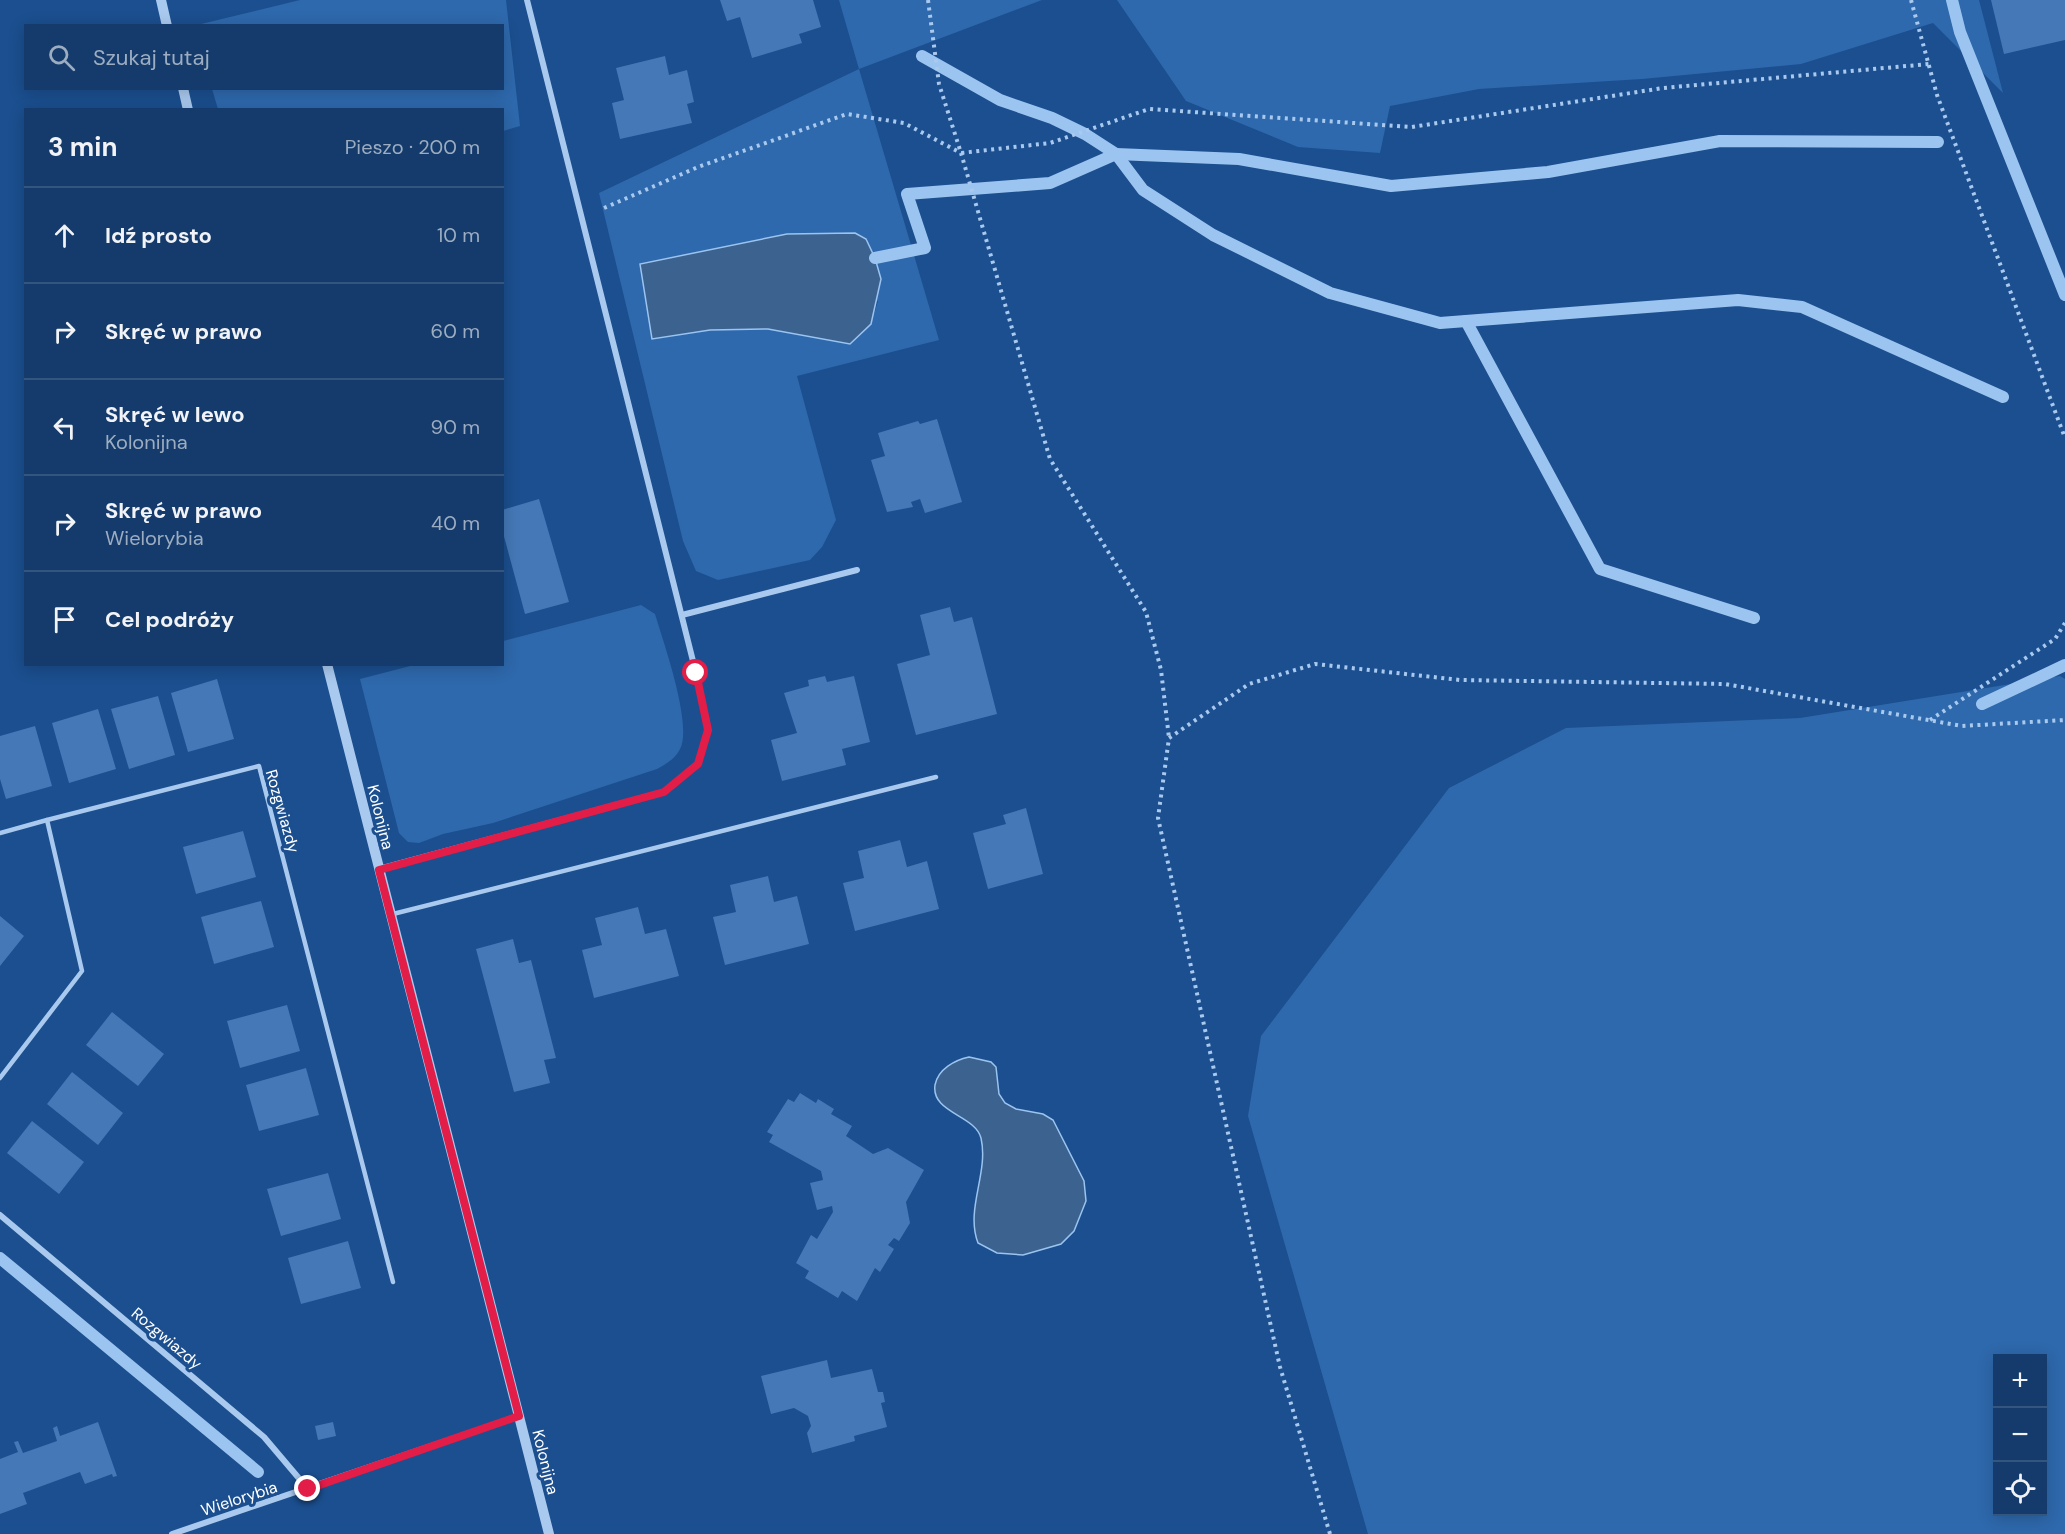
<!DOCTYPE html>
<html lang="pl">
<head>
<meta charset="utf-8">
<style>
  body { margin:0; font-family:"DM Sans",sans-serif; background:#1d4271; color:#f1f3f6 }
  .controls { position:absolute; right:18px; bottom:18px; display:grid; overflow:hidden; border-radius:0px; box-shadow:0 3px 15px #0003 }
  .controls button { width:54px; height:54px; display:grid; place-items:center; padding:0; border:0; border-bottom:2px solid #33557e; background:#143b6b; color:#f1f3f6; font:30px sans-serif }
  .stop { position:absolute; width:18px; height:18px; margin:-14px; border:4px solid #e11d48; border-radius:50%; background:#fff }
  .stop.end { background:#e11d48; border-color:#fff; box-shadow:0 2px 6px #0008 }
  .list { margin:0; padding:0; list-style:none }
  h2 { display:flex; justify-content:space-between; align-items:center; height:78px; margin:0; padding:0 24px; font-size:26px }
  h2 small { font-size:20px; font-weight:400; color:#9dadc1 }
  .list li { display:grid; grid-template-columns:39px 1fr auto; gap:18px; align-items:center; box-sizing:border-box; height:96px; padding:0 24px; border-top:2px solid #33557e }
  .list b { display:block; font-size:22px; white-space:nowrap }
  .list p { margin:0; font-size:20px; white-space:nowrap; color:#9dadc1 }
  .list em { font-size:20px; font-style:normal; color:#9dadc1 }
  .icon { flex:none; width:33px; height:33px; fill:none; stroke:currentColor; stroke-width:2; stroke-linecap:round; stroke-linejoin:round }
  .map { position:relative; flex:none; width:2065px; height:1534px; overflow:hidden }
  .search { position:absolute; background:#143b6b; box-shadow:0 3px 15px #0003; left:24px; top:24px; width:480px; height:66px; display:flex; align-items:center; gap:15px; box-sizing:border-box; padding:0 21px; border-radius:0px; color:#9dadc1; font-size:22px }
  .panel { position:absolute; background:#143b6b; box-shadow:0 3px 15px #0003; left:24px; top:108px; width:480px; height:558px; border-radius:0px }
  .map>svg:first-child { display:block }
</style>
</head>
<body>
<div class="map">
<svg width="2065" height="1534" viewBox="0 0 2065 1534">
  <rect width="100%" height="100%" fill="#1b4f8f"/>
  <g fill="#2e69ad" fill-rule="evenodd">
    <path d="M300,0H506L520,126L503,131L502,110L218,109L212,89L502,88V26L197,25Z"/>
    <path d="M839,0H1042L859,69L939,340L797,376L836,520L822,547L810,560L718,580L696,571L683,541L599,193L859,69ZM878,301L871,324L850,344L768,329L710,330L652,339Z"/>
    <path d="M1117,0H1979L2003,93L1933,23L1801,64L1642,79L1479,89L1390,106L1380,153L1298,147L1186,101Z"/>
    <path d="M641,605L655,614C663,641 693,725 680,749C675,759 666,764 657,769L493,823L443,834L419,843L408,842L399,833L360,679L414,665L502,664L503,641Z"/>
    <path d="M2060,676L2065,679V1534H1368L1248,1116L1261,1036L1449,788L1566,728L1800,718ZM1998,1358H2042V1512H1998Z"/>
  </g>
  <g fill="#3c6290" stroke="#9cc4f0" stroke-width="1.5">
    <path d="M855,233L866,239L875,258L881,279L871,324L850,344L768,329L710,330L652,339L640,264L787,234Z"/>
    <path d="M969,1057L991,1062L996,1067L999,1094L1005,1103L1016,1109L1043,1114L1053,1120L1084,1181L1086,1201L1074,1231L1061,1244L1023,1255L997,1253L978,1243C965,1209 989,1173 981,1138C975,1115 931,1113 935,1085C938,1069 955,1060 969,1057Z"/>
  </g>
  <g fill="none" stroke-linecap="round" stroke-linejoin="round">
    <g stroke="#9cc4f0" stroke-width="12">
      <path d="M1952,0L1960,32L2065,295"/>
      <path d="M922,56L1000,100L1052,118L1085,134L1116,154L1143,190L1213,235L1330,293L1440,323L1738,300L1802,307L2003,397"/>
      <path d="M875,258L925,248L907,194L1050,183L1116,154L1239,159L1391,186L1548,172L1720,141L1938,142"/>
      <path d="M1466,321L1600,569L1754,618"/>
      <path d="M1982,704L2065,665"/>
      <path d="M0,1258L258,1472"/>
    </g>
  </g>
  <g fill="#4478b7">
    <path d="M720,0H813L821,27L799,34L802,43L752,58L740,17L727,21Z"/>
    <path d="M1991,0H2065V40L2004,54Z"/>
    <path d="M665,56L669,75L687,70L694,102L687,104L692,123L620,139L612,103L624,100L616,68Z"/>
    <path d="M937,419L962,502L925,513L920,499L911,502L913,507L887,512L871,460L885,456L878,433L918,421L920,424Z"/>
    <path d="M539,499L569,602L525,614L502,529V510Z"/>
    <path d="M950,607L954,622L972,617L997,714L916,735L897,664L930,655L920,615Z"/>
    <path d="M825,676L827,682L854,676L870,742L842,749L846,765L782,781L771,740L797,733L784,693L809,686L808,680Z"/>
    <path d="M217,679L234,739L188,752L171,693Z"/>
    <path d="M158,696L175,755L129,769L111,709Z"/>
    <path d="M98,709L116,769L69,783L52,723Z"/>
    <path d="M35,726L52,786L6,799L0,779V736Z"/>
    <path d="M1026,808L1043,874L988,889L973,833L1006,824L1003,815Z"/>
    <path d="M243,831L256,877L196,894L183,847Z"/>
    <path d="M900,840L907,867L927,861L939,909L855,931L843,883L864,878L858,851Z"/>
    <path d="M768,876L774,902L797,896L809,944L725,965L713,917L736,912L730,885Z"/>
    <path d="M261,901L274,947L214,964L201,917Z"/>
    <path d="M638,907L645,934L666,929L679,976L594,998L582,950L602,945L595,918Z"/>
    <path d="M0,916L24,936L0,966Z"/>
    <path d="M513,939L519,963L531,960L556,1058L544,1060L550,1083L514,1092L476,949Z"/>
    <path d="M287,1005L300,1051L240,1068L227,1021Z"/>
    <path d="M112,1012L164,1054L138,1086L86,1045Z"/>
    <path d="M306,1068L319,1115L259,1131L246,1085Z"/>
    <path d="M72,1072L123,1113L98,1145L47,1104Z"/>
    <path d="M800,1093L816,1103L818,1099L834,1109L831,1114L852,1126L846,1136L873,1154L888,1148L924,1170L906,1202L910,1223L899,1241L894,1238L888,1245L894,1249L880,1272L875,1268L857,1301L842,1291L838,1298L805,1278L809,1271L796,1263L811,1235L817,1239L833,1212L832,1206L817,1210L810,1183L823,1180L821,1171L769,1142L773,1135L767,1132L788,1099L794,1102Z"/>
    <path d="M32,1121L84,1162L59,1194L7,1153Z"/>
    <path d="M328,1173L341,1219L281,1236L267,1189Z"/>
    <path d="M348,1241L361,1288L301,1304L288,1258Z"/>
    <path d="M827,1360L831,1378L872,1369L878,1392H883L885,1402L881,1403L887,1427L854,1436L855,1441L812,1453L807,1433L811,1426L808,1416L794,1408L771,1414L761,1376Z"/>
    <path d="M98,1422L117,1476L113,1477L112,1474L85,1484L80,1472L23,1493L27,1504L0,1514V1459L18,1452L14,1442L18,1441L23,1453L57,1441L53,1428L57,1426L60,1436Z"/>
    <path d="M333,1422L336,1436L318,1440L315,1426Z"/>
  </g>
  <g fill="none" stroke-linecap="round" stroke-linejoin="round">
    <g stroke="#a9c9ee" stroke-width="4" stroke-dasharray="3 4.5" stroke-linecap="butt">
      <path d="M928,0L939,84L961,153L1050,143L1149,109L1412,127L1663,88L1929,64"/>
      <path d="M1911,0L1937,95L2065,438"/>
      <path d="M604,208L698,167L847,114L904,123L961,153L1050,459L1146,612L1161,670L1169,738"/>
      <path d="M1930,720L2055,639L2065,623"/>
      <path d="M1330,1534L1280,1367L1158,818L1169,738L1249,684L1315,664L1460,680L1725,684L1962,726L2065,720"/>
    </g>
    <g stroke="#a9c9ee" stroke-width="4.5">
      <path d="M0,833L47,820"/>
      <path d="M393,914L936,777"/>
      <path d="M0,1078L82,971L47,820L259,766L393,1282"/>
    </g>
    <g stroke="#a9c9ee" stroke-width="6">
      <path d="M682,615L857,570"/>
      <path d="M379,869L664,792L698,764L708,730L696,673L527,0"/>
      <path d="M0,1215L264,1437L308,1489"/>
      <path d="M172,1534L519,1416"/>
    </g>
    <g stroke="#a9c9ee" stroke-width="10">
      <path d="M161,0L167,26"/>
      <path d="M183,88L188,110"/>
      <path d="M327,664L549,1534"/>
    </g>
  </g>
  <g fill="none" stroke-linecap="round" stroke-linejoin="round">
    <path stroke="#e11d48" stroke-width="8" d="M308,1489L519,1416L379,870L664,792L698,764L708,730L696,673"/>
  </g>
  <g text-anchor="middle" stroke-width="6" stroke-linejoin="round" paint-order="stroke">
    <g font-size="16" fill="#fff" stroke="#1b4f8f">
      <text transform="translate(283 811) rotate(74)" y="6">Rozgwiazdy</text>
      <text transform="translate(381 817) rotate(76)" y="6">Kolonijna</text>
      <text transform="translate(167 1338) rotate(40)" y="6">Rozgwiazdy</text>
      <text transform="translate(546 1462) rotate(76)" y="6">Kolonijna</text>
      <text transform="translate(239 1498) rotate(-18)" y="6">Wielorybia</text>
    </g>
  </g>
</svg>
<div class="controls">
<button>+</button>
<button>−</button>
<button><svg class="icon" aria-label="locate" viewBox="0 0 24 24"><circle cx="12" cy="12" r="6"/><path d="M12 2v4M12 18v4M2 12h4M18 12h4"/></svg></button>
</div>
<div class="stop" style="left:696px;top:673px"></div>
<div class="stop end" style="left:308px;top:1489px"></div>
<div class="search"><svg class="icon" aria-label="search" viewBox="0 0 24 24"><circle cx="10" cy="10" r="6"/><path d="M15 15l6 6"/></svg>Szukaj tutaj</div>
<section class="panel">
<h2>3 min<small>Pieszo · 200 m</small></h2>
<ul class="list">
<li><svg class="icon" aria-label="ahead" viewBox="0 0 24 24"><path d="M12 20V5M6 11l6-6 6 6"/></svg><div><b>Idź prosto</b></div><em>10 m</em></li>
<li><svg class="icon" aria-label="right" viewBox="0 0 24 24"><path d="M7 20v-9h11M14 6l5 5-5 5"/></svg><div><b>Skręć w prawo</b></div><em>60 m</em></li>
<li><svg class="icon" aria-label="left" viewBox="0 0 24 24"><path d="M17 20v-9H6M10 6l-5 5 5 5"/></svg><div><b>Skręć w lewo</b><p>Kolonijna</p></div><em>90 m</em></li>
<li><svg class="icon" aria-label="right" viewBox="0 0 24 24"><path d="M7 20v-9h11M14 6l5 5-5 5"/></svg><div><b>Skręć w prawo</b><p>Wielorybia</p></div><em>40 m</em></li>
<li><svg class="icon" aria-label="arrive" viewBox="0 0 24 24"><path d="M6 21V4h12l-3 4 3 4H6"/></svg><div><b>Cel podróży</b></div></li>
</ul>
</section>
</div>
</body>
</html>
